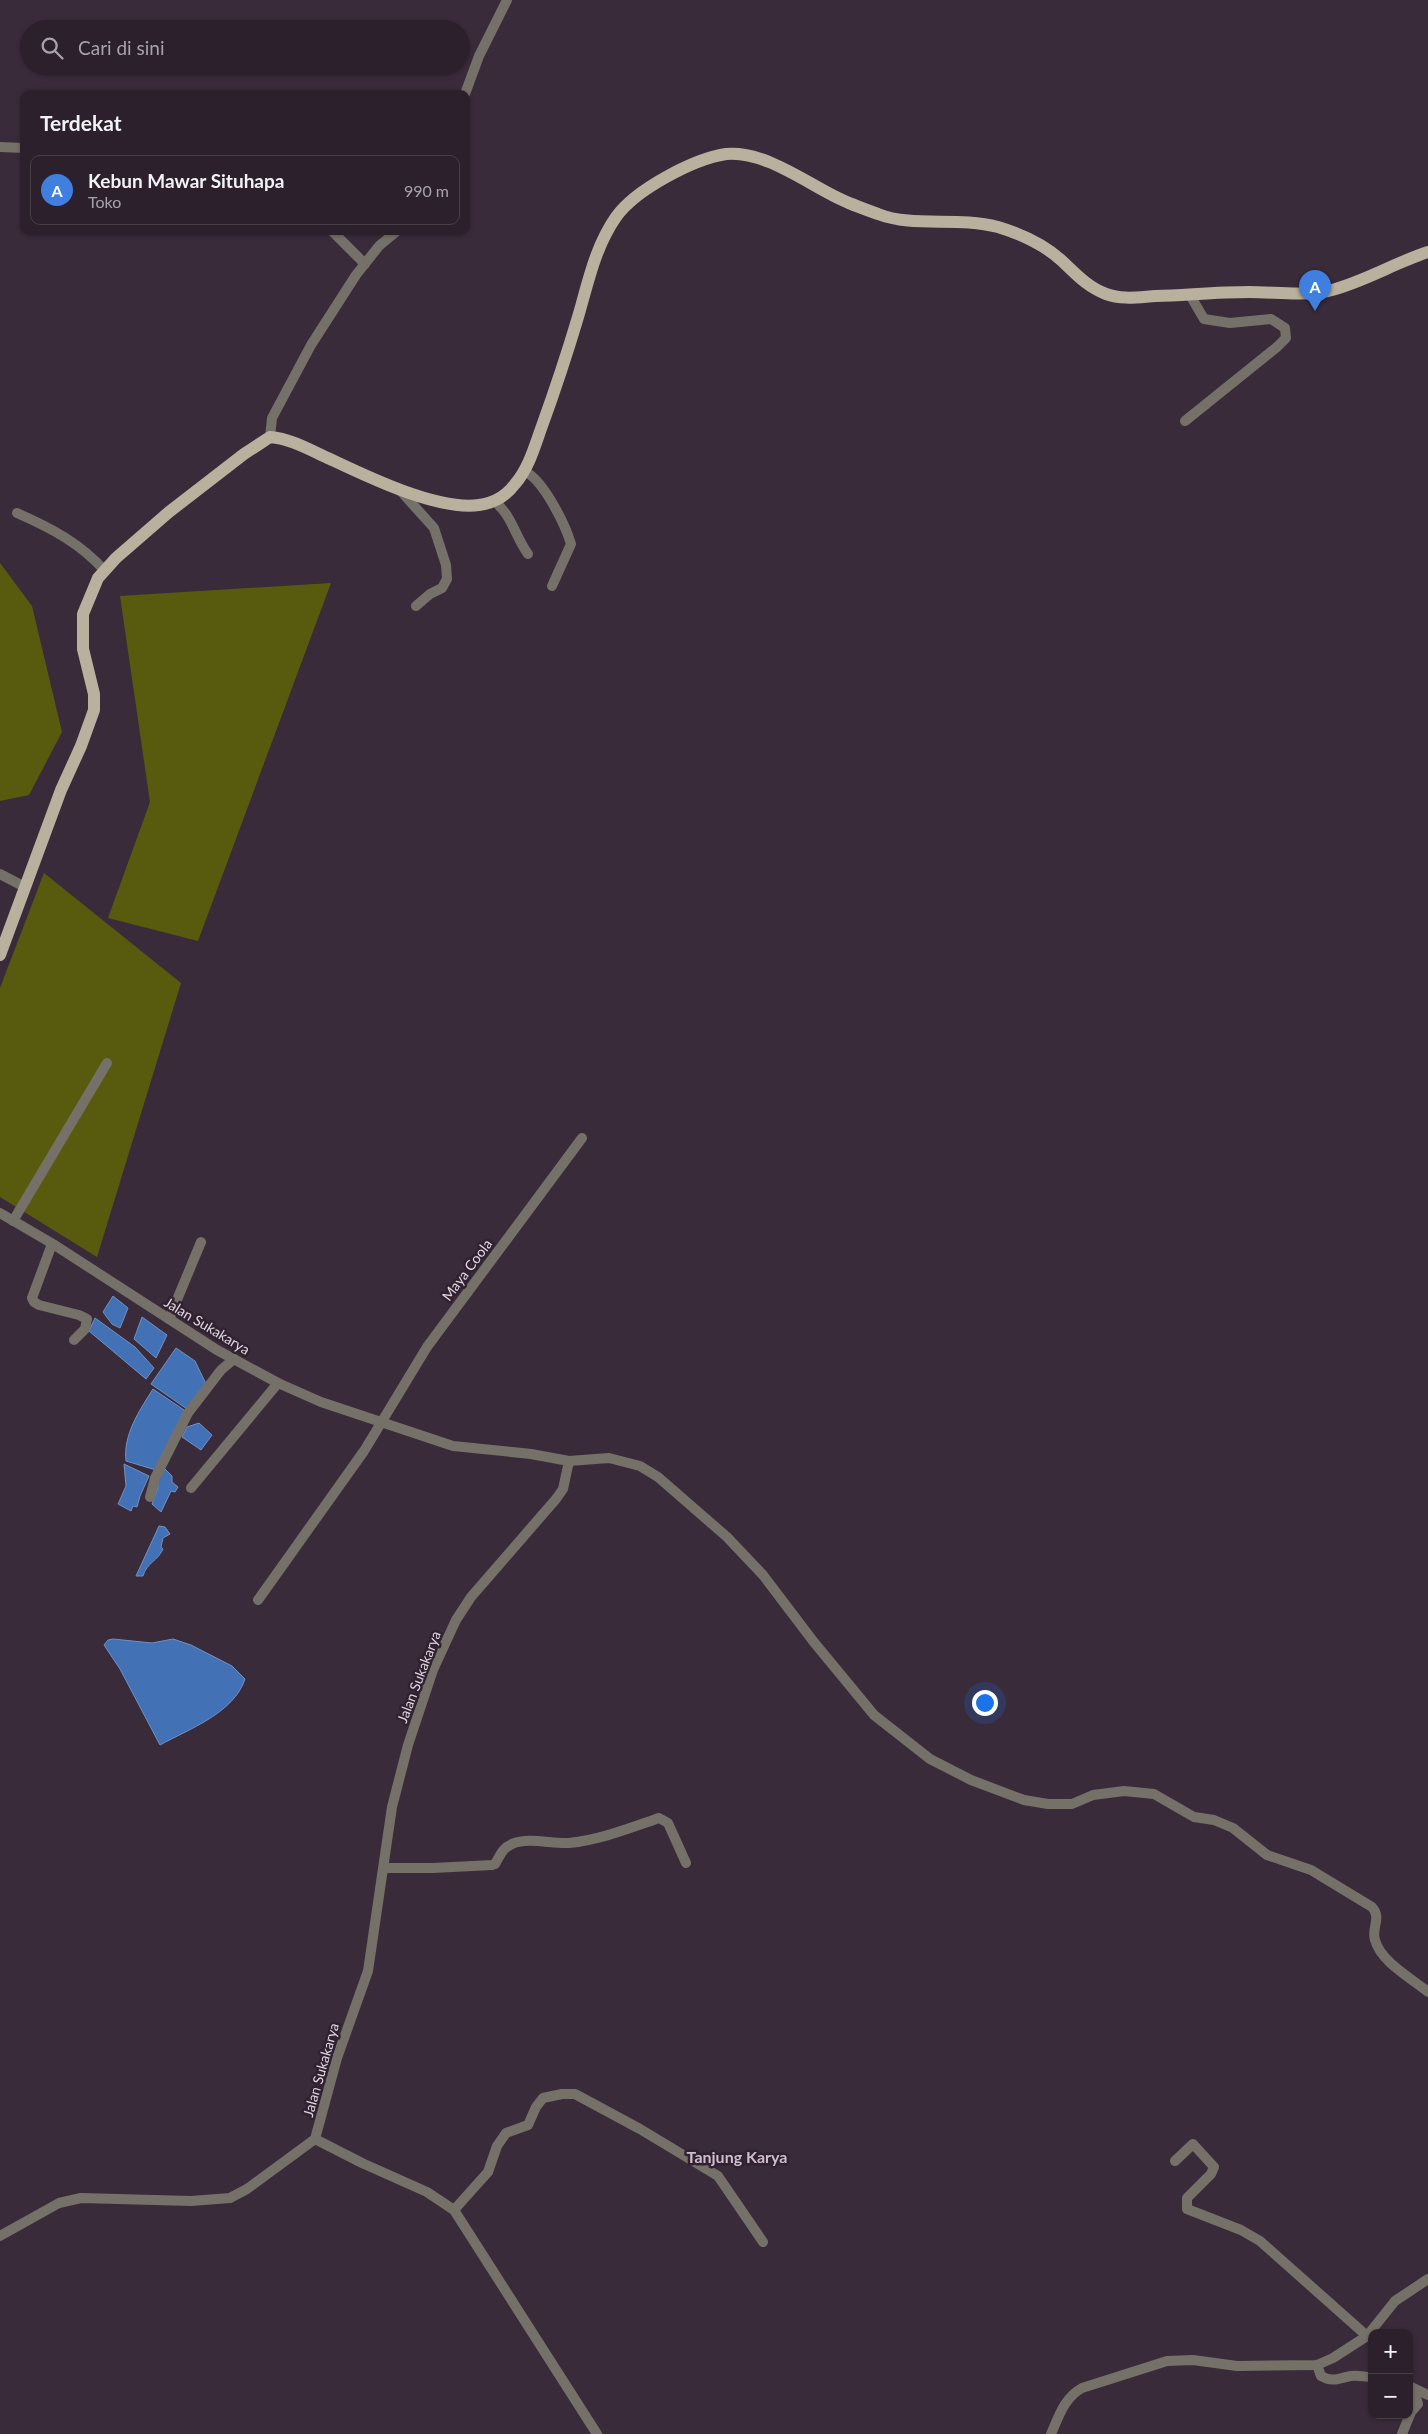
<!DOCTYPE html>
<html lang="id">
<head>
<meta charset="utf-8">
<style>
  body { margin:0; font-family:Lato,sans-serif; background:#382d38; color:#f1f3f6 }
  .controls { position:absolute; right:15px; bottom:15px; display:grid; overflow:hidden; border-radius:10px; box-shadow:0 1px 4px #0004 }
  .controls button { width:45px; height:45px; display:grid; place-items:center; padding:0; border:0; border-bottom:1px solid #483e48; background:#2c202c; color:#f1f3f6; font:25px sans-serif }
  .you { position:absolute; left:984px; top:1702px; width:18px; height:18px; margin:-12px; border:4px solid #fff; border-radius:50%; background:#1a73e8; box-shadow:0 0 0 8px #1a73e833 }
  .badge { display:grid; place-items:center; width:32px; height:32px; border-radius:50%; background:#aec509; color:#fff; font-size:16px; font-weight:700 }
  .pin { position:absolute; translate:-50% -41px; filter:drop-shadow(0 1px 2px #0008) }
  .pin::after { content:''; position:absolute; top:26px; width:18px; height:15px; background:inherit; clip-path:polygon(0 0,100% 0,50% 100%) }
  .list { margin:0; padding:0; list-style:none }
  h2 { display:flex; justify-content:space-between; align-items:center; height:65px; margin:0; padding:0 20px; font-size:21px }
  h2 small { font-size:16px; font-weight:400; color:#a6a3a9 }
  .list li { display:grid; grid-template-columns:32px 1fr auto; gap:15px; align-items:center; box-sizing:border-box; height:70px; margin:0 10px 10px; padding:0 10px; border:1px solid #483e48; border-radius:10px }
  .list b { display:block; font-size:19px; white-space:nowrap }
  .list p { margin:0; font-size:16px; white-space:nowrap; color:#a6a3a9 }
  .list em { font-size:16px; font-style:normal; color:#a6a3a9 }
  .icon { flex:none; width:28px; height:28px; fill:none; stroke:currentColor; stroke-width:2; stroke-linecap:round; stroke-linejoin:round }
  .map { position:relative; flex:none; width:1428px; height:2434px; overflow:hidden }
  .search { position:absolute; background:#2c202c; box-shadow:0 1px 4px #0004; left:20px; top:20px; width:450px; height:55px; display:flex; align-items:center; gap:12px; box-sizing:border-box; padding:0 18px; border-radius:28px; color:#a6a3a9; font-size:19px }
  .panel { position:absolute; background:#2c202c; box-shadow:0 1px 4px #0004; left:20px; top:90px; width:450px; height:145px; border-radius:10px }
  .map>svg:first-child { display:block }
</style>
</head>
<body>
<div class="map">
<svg width="1428" height="2434" viewBox="0 0 1428 2434">
  <rect width="100%" height="100%" fill="#3a2b3b"/>
  <g fill="#585b0d">
    <path d="M0,563L32,606L62,732L29,795L0,801Z"/>
    <path d="M331,583L198,941L108,918L150,802L120,596Z"/>
    <path d="M44,873L181,983L97,1257L0,1197V988Z"/>
  </g>
  <g fill="#4271b5" stroke="#7290c2">
    <path d="M113,1296L128,1308L120,1328L112,1324L103,1312Z"/>
    <path d="M142,1317L167,1335L156,1358L134,1339Z"/>
    <path d="M95,1318L135,1347L154,1368L146,1379L89,1331Z"/>
    <path d="M176,1348L195,1361L206,1384L187,1409L151,1384Z"/>
    <path d="M153,1389L187,1412L156,1470L126,1461C123,1435 139,1411 153,1389Z"/>
    <path d="M199,1423L212,1435L201,1450L182,1437L187,1427Z"/>
    <path d="M124,1464L149,1476L140,1496L137,1507L133,1506L131,1511L118,1504L126,1486Z"/>
    <path d="M164,1468L172,1476V1482L178,1487L175,1492L171,1491L161,1512L152,1504L158,1487L157,1479Z"/>
    <path d="M159,1526L165,1527L170,1534L163,1538L161,1547L163,1549C157,1562 147,1562 143,1576H136Z"/>
    <path d="M113,1639L152,1643L173,1639L191,1645L232,1666L245,1679C234,1713 189,1729 160,1745L120,1669L104,1645L108,1640Z"/>
  </g>
  <g fill="none" stroke-linecap="round" stroke-linejoin="round">
    <g stroke="#757168" stroke-width="10">
      <path d="M465,94L479,56L507,0"/>
      <path d="M0,147L24,148"/>
      <path d="M332,231L365,264"/>
      <path d="M1185,421L1277,347L1286,338L1285,328L1271,319L1230,323L1204,319L1190,295"/>
      <path d="M270,437L272,418L311,345L356,275L379,246L397,231"/>
      <path d="M524,471C543,479 565,524 571,544L552,586"/>
      <path d="M398,488L434,528L446,565L447,579L442,588L430,594L416,606"/>
      <path d="M495,502C511,514 516,538 528,554"/>
      <path d="M17,513C51,528 80,543 105,571"/>
      <path d="M0,874L25,887"/>
      <path d="M0,1213L53,1244L217,1350L278,1383L321,1402L453,1446L531,1454L569,1461L563,1489L556,1499L471,1597L456,1620L433,1670L408,1745L392,1807L368,1971L337,2058L315,2139L362,2163L427,2192L454,2210L597,2434"/>
      <path d="M13,1221L107,1063"/>
      <path d="M52,1244L32,1298L34,1302L39,1305L79,1315L87,1319L85,1329L74,1340"/>
      <path d="M169,1319L201,1242"/>
      <path d="M569,1461L609,1458L640,1466L658,1477L727,1537L763,1575L813,1641L874,1715L930,1759L971,1780L1024,1800L1048,1804H1072L1093,1795L1124,1791L1154,1794L1194,1817L1214,1820L1233,1828L1267,1855L1311,1870L1372,1907C1382,1918 1371,1928 1375,1940C1381,1962 1411,1978 1428,1992"/>
      <path d="M191,1488L278,1383"/>
      <path d="M150,1497L155,1478L188,1413L221,1370L234,1359"/>
      <path d="M258,1600L364,1451L427,1347L582,1138"/>
      <path d="M385,1868H433L492,1865L495,1864C500,1856 502,1848 512,1844C529,1837 551,1844 569,1843C600,1840 630,1828 659,1818L668,1823L686,1863"/>
      <path d="M1175,2161L1193,2144L1214,2167L1211,2174L1187,2198V2209L1241,2230L1260,2241L1367,2336"/>
      <path d="M454,2210L488,2172L497,2146L506,2133L528,2125L536,2107L543,2098L562,2094H575L640,2129L718,2176L763,2242"/>
      <path d="M0,2236L59,2203L81,2198L191,2201L230,2198L247,2189L315,2139"/>
      <path d="M1317,2365L1321,2376C1333,2383 1339,2378 1351,2376C1358,2375 1365,2377 1372,2377"/>
      <path d="M1409,2386L1428,2395"/>
      <path d="M1051,2434C1059,2416 1064,2398 1082,2388L1167,2361L1193,2360L1237,2366L1317,2365L1333,2358L1367,2336L1395,2301L1428,2279"/>
      <path d="M1402,2434L1411,2412L1418,2404L1415,2394L1409,2388"/>
    </g>
    <path stroke="#b9b19d" stroke-width="12" d="M0,955L61,790L81,746L94,710V694L83,649V614L98,578L116,558L169,512L244,454L270,437C292,439 310,450 330,459C368,477 438,511 479,505C495,503 506,496 515,484C529,468 535,445 542,426C555,390 567,354 578,317C588,283 595,247 616,217C635,190 693,159 726,154C763,150 805,182 838,198C850,204 864,209 878,214C914,228 957,216 998,227C1021,234 1043,244 1061,260C1075,273 1087,287 1106,294C1122,300 1139,297 1156,296C1187,295 1218,292 1249,292C1275,292 1302,296 1328,291C1362,283 1394,263 1428,252"/>
  </g>
  <g text-anchor="middle" stroke-width="5" stroke-linejoin="round" paint-order="stroke">
    <g font-size="14" fill="#e1d7e1" stroke="#302230">
      <text transform="translate(467 1270) rotate(-53)" y="5">Maya Coola</text>
      <text transform="translate(207 1326) rotate(31)" y="5">Jalan Sukakarya</text>
      <text transform="translate(419 1677) rotate(-69)" y="5">Jalan Sukakarya</text>
      <text transform="translate(321 2070) rotate(-74)" y="5">Jalan Sukakarya</text>
    </g>
    <g font-size="16" font-weight="bold" fill="#cfbccf" stroke="#302230">
      <text x="737" y="2163">Tanjung Karya</text>
    </g>
  </g>
</svg>
<div class="controls">
<button>+</button>
<button>−</button>
</div>
<div class="you"></div>
<div class="pin badge" style="left:1315px;top:311px;background:#3f7fe0">A</div>
<div class="search"><svg class="icon" aria-label="search" viewBox="0 0 24 24"><circle cx="10" cy="10" r="6"/><path d="M15 15l6 6"/></svg>Cari di sini</div>
<section class="panel">
<h2>Terdekat<small></small></h2>
<ul class="list">
<li><span class="badge" style="background:#3f7fe0">A</span><div><b>Kebun Mawar Situhapa</b><p>Toko</p></div><em>990 m</em></li>
</ul>
</section>
</div>
</body>
</html>
